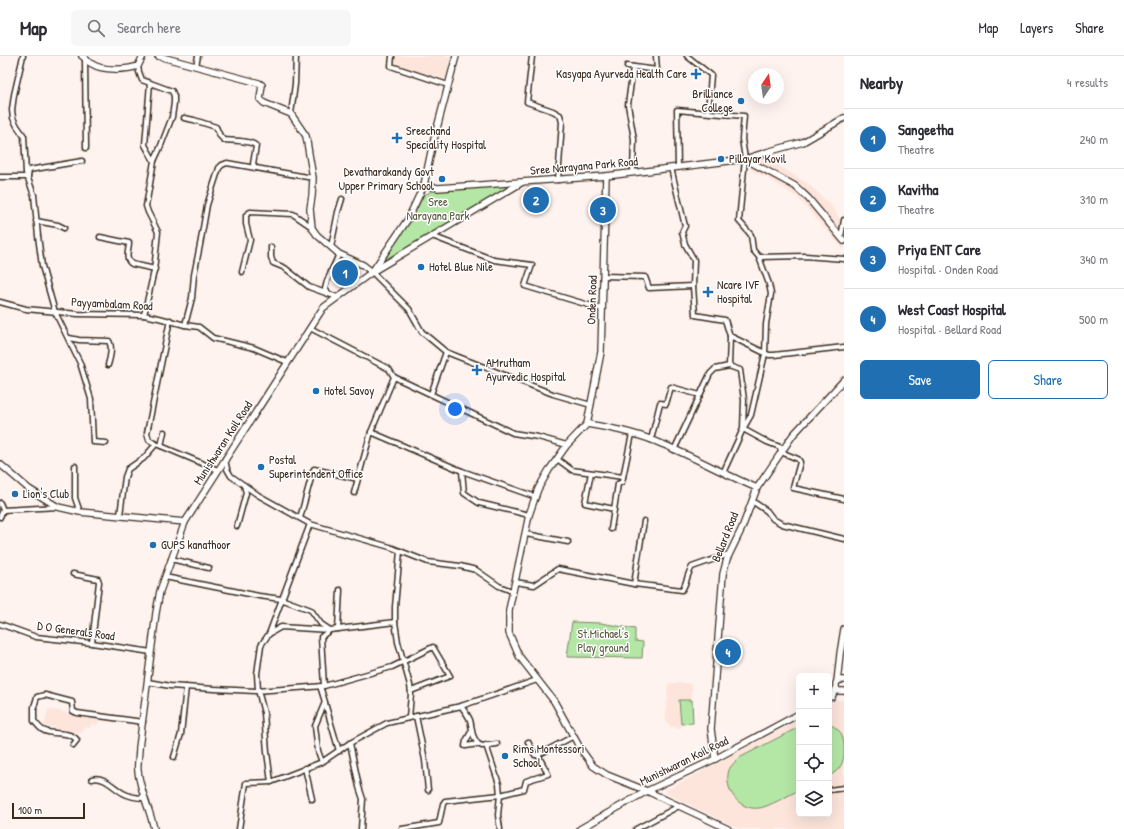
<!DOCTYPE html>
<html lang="en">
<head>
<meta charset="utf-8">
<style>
  body { margin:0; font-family:"Patrick Hand",sans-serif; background:#f7f7f7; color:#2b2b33 }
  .controls { position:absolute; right:12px; bottom:12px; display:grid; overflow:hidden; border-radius:6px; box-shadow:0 4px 16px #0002 }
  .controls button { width:36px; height:36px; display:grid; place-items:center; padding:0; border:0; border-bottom:1px solid #e1e1e2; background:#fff; color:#2b2b33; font:20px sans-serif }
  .compass { position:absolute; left:748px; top:12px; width:36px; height:36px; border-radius:50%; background:#fff; box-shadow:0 4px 16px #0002; rotate:13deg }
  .scale { position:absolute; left:12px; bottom:10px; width:73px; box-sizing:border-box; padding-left:4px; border:2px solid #3b2a1e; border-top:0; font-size:11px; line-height:14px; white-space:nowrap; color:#3b2a1e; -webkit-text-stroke:3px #fff; paint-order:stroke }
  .you { position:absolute; left:455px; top:353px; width:14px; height:14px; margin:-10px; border:3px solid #fff; border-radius:50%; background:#1a73e8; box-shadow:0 0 0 6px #1a73e833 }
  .badge { display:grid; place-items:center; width:26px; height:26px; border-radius:50%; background:#1f6fb2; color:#fff; font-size:13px; font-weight:700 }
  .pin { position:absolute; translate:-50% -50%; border:2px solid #fff; box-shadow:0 1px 4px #0006 }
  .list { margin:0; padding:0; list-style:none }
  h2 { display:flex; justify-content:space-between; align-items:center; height:52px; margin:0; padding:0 16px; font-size:17px }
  h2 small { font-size:13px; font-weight:400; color:#7c7c81 }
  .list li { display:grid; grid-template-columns:26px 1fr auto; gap:12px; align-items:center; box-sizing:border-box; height:60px; padding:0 16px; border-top:1px solid #e1e1e2 }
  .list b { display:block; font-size:15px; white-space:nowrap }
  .list p { margin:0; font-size:13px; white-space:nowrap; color:#7c7c81 }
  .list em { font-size:13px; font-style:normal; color:#7c7c81 }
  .actions { display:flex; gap:8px; padding:12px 16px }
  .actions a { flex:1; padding:9px 0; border:1px solid #1f6fb2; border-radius:6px; text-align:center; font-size:14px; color:#1f6fb2 }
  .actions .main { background:#1f6fb2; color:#fff }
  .icon { flex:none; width:22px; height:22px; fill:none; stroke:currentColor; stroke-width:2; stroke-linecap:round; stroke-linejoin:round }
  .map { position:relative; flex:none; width:844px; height:773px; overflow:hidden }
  header { display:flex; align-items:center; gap:24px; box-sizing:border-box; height:56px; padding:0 20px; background:#fff; border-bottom:1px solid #e1e1e2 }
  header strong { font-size:19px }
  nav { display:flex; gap:22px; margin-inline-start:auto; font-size:14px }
  .search { width:280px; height:36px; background:#f7f7f7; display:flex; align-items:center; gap:10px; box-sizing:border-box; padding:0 14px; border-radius:6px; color:#7c7c81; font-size:15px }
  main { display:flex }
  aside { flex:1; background:#fff }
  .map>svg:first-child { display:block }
</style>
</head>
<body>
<header>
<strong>Map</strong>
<div class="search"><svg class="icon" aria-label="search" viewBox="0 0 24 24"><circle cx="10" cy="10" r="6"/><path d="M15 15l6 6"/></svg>Search here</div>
<nav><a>Map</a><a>Layers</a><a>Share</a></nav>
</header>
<main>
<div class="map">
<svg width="844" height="773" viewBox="0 0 844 773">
  <rect width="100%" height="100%" fill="#fef3ef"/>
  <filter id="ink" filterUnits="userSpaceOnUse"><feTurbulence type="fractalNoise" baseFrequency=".025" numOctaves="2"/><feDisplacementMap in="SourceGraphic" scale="8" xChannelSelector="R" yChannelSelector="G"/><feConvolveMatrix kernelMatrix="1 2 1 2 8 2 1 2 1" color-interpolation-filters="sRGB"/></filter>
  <g filter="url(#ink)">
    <g fill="#fde5dc">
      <path d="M394,0H451L445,23L394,9Z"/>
      <path d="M761,99L807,127L832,150L844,171V194L797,141L764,120L749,113Z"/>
      <path d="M669,627H689L692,630V644H679L681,672L671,671L666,665V647H668L667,636L668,629Z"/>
      <path d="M837,644H842L844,645V773H740L667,738L666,734L799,664V758H829V649Z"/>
      <path d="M48,653L99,663L98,669L91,668L90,672L84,671L82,677L44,670Z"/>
    </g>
    <g fill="#b4e6a6" stroke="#788862">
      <path d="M515,129L376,213L410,165L424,139L434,134Z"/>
      <path d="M572,566L601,567L635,573V585L643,586L642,602L567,601Z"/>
      <path d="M679,644H692L693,667L681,668Z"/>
      <path d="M829,668C842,674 844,680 844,694C844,706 841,714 829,720Z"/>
      <path d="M799,671V734C791,738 766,752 759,752C739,755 723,733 729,714C731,709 735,706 739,702Z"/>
    </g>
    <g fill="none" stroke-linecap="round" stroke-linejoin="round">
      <g stroke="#3b2a1e" stroke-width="7">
        <g id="street">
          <path d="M23,0L14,39L12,54L13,62L17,70L24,80L26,117L34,139L38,180L42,210L55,256L80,307L91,343L93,386L106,387"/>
          <path d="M392,0L391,10L448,29"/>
          <path d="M532,0L527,46L553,55L560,59L562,66L558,124"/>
          <path d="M687,0L711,19L708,56"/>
          <path d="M85,3L86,92"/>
          <path d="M138,10L139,16L142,24L172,35L174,40V47L172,61L160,92L154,105L146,150L148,156L158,176L154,215L144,259"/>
          <path d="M196,10L198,0"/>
          <path d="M627,10L657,14L656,0"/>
          <path d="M633,11L628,49L634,83L633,116"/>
          <path d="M150,27L145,89L154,105"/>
          <path d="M291,58L295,28L296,0"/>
          <path d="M184,62L194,64L216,71L220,80L224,84C232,85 251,84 256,90L253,108L256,112"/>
          <path d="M678,111L677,54L744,60L742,83L745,103L739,165L751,179L753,194L759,201L769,228L771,238L766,268L765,298L751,359L743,373L767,386L780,391L781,396L798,403L800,406L793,432L844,443"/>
          <path d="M671,112L685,170L682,176L685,188L694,204L693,230L695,259L725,264L730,280L769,299H774L844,291"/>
          <path d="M0,121H28L29,114L82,105"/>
          <path d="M36,165L58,169L64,172"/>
          <path d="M432,180L494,204L532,209L525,230L602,253"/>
          <path d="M100,181L129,187C129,195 124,203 132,208L155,213"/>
          <path d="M841,181L844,164"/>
          <path d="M271,191V201L273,207L285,212L309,231L337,241"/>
          <path d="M331,191L338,156L342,143"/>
          <path d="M759,201L805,200L844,203"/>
          <path d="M242,216L250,184L246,168V159L250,156L293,158L312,171"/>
          <path d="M372,216L409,253L422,276L446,296L553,338L591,349"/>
          <path d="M603,220L645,221L649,232L693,230"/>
          <path d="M329,238L325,233L327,225L339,198"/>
          <path d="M0,246L26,253L78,258L144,259L159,262L185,269L199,271L213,282L254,292L287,306"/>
          <path d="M185,269L192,242L194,219L200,189L207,149L219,112L222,109L227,107L313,122"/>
          <path d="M310,272L389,313L394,321"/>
          <path d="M69,282L79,284L109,285C113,292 110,302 108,309"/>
          <path d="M431,338L446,296"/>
          <path d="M651,384L660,347L666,348L671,331L700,339"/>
          <path d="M156,388L149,384L147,377L170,264"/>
          <path d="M161,390L218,414"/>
          <path d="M674,394L710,318L715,313L729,310L730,280"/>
          <path d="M225,403L227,413L231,420L258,439L310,468L390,491L428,506L460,510L476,514L499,530L512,535"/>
          <path d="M557,403L572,414L623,421"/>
          <path d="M75,410V442L80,456"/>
          <path d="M314,413L358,423"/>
          <path d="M462,415L536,441"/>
          <path d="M591,417L585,447L614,453"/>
          <path d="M723,417L743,373L744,344L740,314L729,310"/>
          <path d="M354,437L371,376"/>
          <path d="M752,445L767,455L773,463L782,468L844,483"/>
          <path d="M0,447L3,454"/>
          <path d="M3,454L58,451"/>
          <path d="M120,459L125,421L128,413L144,402L156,388L161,390L164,376"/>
          <path d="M529,459L479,447L464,437L462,415L371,376L394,321L513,377L538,381L567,389"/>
          <path d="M0,461L3,454"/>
          <path d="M300,462L313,415"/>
          <path d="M310,468L269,578L261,589L257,618L258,634L264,657L267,696L271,726L322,706"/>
          <path d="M237,470L246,437L244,429"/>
          <path d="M611,473L618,428L622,426L632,378"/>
          <path d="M526,478L568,486"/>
          <path d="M171,503L209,512"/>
          <path d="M73,518L98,523L99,526L92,587"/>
          <path d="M165,521L259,540L281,543L311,554L321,568L330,574"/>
          <path d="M515,526L534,529L558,513L634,528L682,534C687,527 687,518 692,511L729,498"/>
          <path d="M634,528L644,465"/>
          <path d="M395,566L398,586L410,629L411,638L409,662"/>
          <path d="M0,568L36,581L92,587L151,596"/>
          <path d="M338,573L340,534"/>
          <path d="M269,578L281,571L329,574"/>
          <path d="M148,626L170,630L214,633L256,635L324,630L392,611L433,591L450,620L411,635"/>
          <path d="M320,630L325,646L315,670L318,695L322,706L350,687L387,667L461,650L537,624"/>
          <path d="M324,630L321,581L330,574L395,566V551L400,495"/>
          <path d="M325,647L339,695"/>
          <path d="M461,650C464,654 468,659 470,664C473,674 470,677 478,688"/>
          <path d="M416,660L425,704L428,734"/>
          <path d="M471,676L466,685L465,690H466L478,688L482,690L497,688"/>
          <path d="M350,687L359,731L363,743L361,773"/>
          <path d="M73,689L77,684C69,674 52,680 43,674C39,672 36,667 34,665V651L37,641L45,639L72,646L73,655L77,657L143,666"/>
          <path d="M486,689L499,728L500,739L498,759L500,773"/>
          <path d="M538,699L574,680"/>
          <path d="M174,701L181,678L186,631"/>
          <path d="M305,712L312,743"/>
          <path d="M92,723C103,719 114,732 123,737C130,741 137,742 145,742"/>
          <path d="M829,734L844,732"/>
          <path d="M239,773L246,727L271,726"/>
          <path d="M402,773L439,767L443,748L445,745L500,739L524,733L526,725L548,718L538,699H535L528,686"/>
          <path d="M636,773L679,750"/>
        </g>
      </g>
      <g stroke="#3b2a1e" stroke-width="8">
        <g id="secondary">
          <path d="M82,0C85,2 88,6 92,8C103,15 126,14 138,10L143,0"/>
          <path d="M158,0L259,27L262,29L260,43L264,47L291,58L306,80L313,122L312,140L310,153L312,172L317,179L339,198L363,209L372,216L408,163L424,129L432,91L456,0"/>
          <path d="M745,103L795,130L808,142L844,185"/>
          <path d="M424,129L438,132L606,120L745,103L767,96L803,86L844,62"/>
          <path d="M587,368L567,389L549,414L538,433L529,459L509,554V577L519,600L554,645L580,692L593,710L607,719L647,735L728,773"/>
          <path d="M587,368L601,296L606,120"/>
          <path d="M587,368C612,372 638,377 662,388C694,401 724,418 757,432"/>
          <path d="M0,408L29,433L58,451L80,456L185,466"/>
          <path d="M837,626L840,598L844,573"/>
          <path d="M836,632L838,635H844"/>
          <path d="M832,641L836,632V627L839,624H844"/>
          <path d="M715,703L711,673L723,518L727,503L742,472L757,432L793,379L844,324"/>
          <path d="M154,773C150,753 140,735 138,715C137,708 139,700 139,692L156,557L160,535L185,466L323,252L372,216L521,127"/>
          <path d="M580,773L647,735L715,703L799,658"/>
        </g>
      </g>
      <use href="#street" stroke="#fff" stroke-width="4"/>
      <use href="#secondary" stroke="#fff" stroke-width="5.5"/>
    </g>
  </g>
  <g fill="#1f6fb2" stroke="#fff" stroke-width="1.5">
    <path d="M694 12h4v4h4v4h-4v4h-4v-4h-4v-4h4z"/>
    <circle cx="741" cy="45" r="4"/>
    <path d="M395 76h4v4h4v4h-4v4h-4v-4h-4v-4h4z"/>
    <circle cx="721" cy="103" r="4"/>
    <circle cx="442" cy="123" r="4"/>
    <circle cx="421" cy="211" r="4"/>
    <path d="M706 230h4v4h4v4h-4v4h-4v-4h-4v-4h4z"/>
    <path d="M475 308h4v4h4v4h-4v4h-4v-4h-4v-4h4z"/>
    <circle cx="316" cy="335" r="4"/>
    <circle cx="261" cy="411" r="4"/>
    <circle cx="15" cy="438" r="4"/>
    <circle cx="153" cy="489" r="4"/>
    <circle cx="505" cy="700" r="4"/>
  </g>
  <g text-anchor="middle" stroke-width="3" stroke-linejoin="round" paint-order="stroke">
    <g font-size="12" fill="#3b2a1e" stroke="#fff" text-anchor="start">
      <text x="687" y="22" text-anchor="end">Kasyapa Ayurveda Health Care</text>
      <text x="733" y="42" text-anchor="end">Brilliance<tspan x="733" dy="14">College</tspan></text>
      <text x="406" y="79">Sreechand<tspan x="406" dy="14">Speciality Hospital</tspan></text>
      <text x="729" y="107">Pillayar Kovil</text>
      <text x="434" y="120" text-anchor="end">Devatharakandy Govt<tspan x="434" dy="14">Upper Primary School</tspan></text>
      <text x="429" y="215">Hotel Blue Nile</text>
      <text x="717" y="233">Ncare IVF<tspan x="717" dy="14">Hospital</tspan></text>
      <text x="486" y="311">AMrutham<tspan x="486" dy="14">Ayurvedic Hospital</tspan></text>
      <text x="324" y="339">Hotel Savoy</text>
      <text x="269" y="408">Postal<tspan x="269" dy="14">Superintendent Office</tspan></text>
      <text x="23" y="442">Lion's Club</text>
      <text x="161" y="493">GUPS kanathoor</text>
      <text x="513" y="697">Rims Montessori<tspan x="513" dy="14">School</tspan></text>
    </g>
    <g font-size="12" fill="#3b2a1e" stroke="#fff">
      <text transform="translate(584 110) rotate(-5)" y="4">Sree Narayana Park Road</text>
      <text transform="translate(592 244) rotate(-88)" y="4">Onden Road</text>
      <text transform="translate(112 248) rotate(3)" y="4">Payyambalam Road</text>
      <text transform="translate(223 387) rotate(-57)" y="4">Munishwaran Koil Road</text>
      <text transform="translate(725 481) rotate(-68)" y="4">Bellard Road</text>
      <text transform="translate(76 575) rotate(8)" y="4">D O Generals Road</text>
      <text transform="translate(684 705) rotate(-26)" y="4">Munishwaran Koil Road</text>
    </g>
    <g font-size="12" fill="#595940" stroke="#fff">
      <text x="438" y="150">Sree<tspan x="438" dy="14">Narayana Park</tspan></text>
      <text x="603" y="582">St.Michael's<tspan x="603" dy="14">Play ground</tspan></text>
    </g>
  </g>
</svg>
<div class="controls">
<button>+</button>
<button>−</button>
<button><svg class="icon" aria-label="locate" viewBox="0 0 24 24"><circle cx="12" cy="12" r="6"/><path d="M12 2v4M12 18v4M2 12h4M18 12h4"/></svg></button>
<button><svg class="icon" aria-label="layers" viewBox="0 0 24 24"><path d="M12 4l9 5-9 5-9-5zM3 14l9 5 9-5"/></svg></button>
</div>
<svg class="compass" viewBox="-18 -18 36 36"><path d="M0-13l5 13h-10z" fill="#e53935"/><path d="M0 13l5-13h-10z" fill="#7c7c81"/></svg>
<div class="scale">100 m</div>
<div class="you"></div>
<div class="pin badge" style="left:345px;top:217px">1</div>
<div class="pin badge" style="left:536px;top:144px">2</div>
<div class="pin badge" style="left:603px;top:154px">3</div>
<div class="pin badge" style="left:728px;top:596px">4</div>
</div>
<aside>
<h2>Nearby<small>4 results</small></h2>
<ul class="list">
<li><span class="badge">1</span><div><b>Sangeetha</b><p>Theatre</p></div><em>240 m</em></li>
<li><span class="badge">2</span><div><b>Kavitha</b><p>Theatre</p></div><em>310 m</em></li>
<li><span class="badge">3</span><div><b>Priya ENT Care</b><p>Hospital · Onden Road</p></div><em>340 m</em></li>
<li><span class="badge">4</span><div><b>West Coast Hospital</b><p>Hospital · Bellard Road</p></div><em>500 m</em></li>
</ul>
<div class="actions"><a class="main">Save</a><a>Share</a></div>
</aside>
</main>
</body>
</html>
